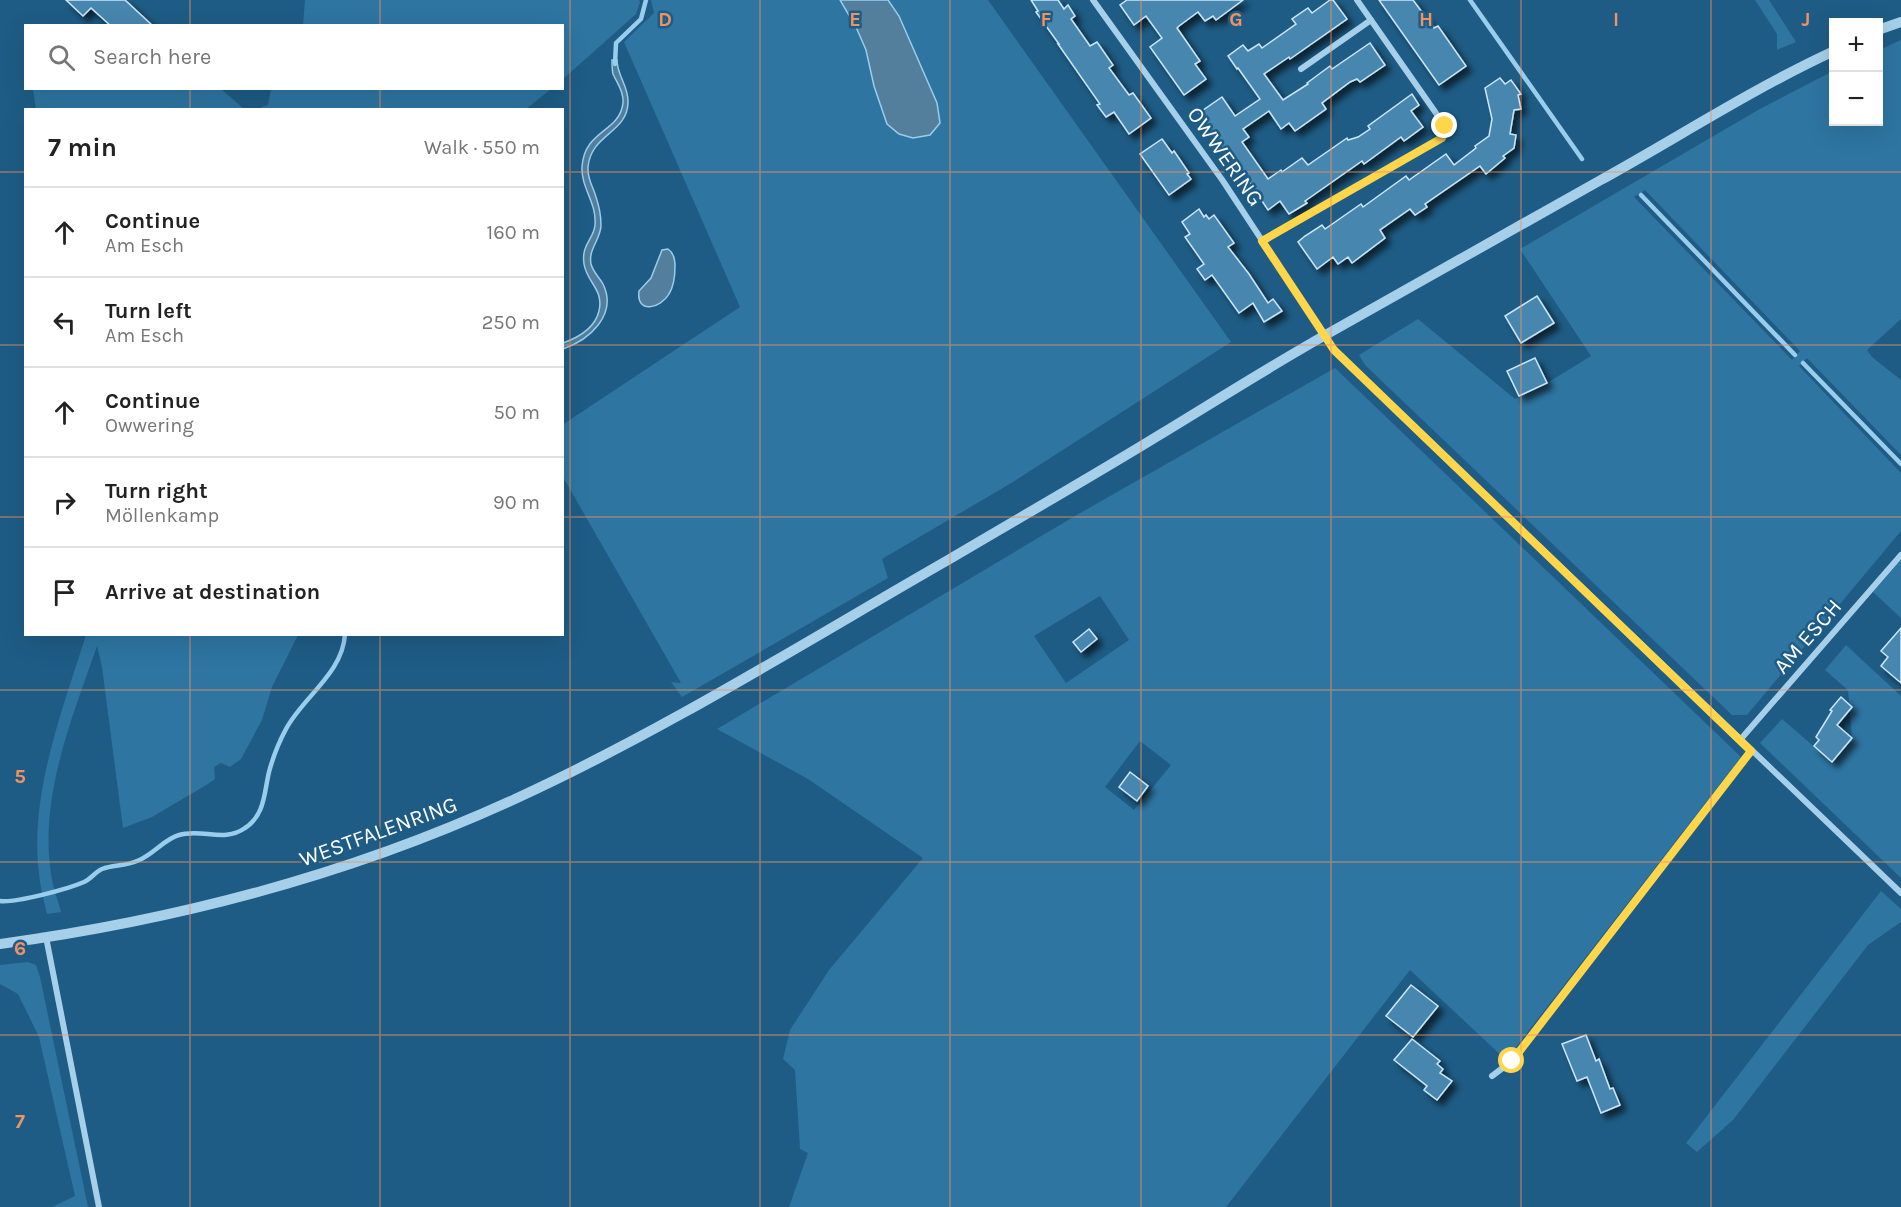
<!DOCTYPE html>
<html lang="en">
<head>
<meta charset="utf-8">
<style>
  body { margin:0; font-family:Karla,sans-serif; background:#f2f2f2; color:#222 }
  .controls { position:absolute; right:18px; top:18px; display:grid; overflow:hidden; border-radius:0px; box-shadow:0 6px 24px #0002 }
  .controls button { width:54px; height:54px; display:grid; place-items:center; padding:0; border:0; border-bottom:2px solid #e0e0e0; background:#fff; color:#222; font:30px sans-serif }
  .stop { position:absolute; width:18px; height:18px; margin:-14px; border:4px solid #ffd54a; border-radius:50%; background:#fff }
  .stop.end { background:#ffd54a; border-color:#fff; box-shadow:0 2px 6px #0008 }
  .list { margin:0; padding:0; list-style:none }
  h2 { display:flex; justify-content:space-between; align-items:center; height:78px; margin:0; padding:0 24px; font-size:26px }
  h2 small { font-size:20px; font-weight:400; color:#767676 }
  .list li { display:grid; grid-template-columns:39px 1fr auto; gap:18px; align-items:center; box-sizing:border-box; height:90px; padding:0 24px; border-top:2px solid #e0e0e0 }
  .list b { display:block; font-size:22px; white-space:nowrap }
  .list p { margin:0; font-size:20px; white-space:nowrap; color:#767676 }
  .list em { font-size:20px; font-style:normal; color:#767676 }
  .icon { flex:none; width:33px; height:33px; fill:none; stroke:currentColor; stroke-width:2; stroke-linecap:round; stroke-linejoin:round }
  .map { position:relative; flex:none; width:1901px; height:1207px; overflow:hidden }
  .search { position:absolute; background:#fff; box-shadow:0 6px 24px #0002; left:24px; top:24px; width:540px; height:66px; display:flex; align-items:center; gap:15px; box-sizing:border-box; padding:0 21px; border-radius:0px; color:#767676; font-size:22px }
  .panel { position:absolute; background:#fff; box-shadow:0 6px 24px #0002; left:24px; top:108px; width:540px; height:528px; border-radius:0px }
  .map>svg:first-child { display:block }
</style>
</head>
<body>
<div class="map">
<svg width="1901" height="1207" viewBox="0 0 1901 1207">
  <defs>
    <filter id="shadow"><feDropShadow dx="5.5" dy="5.5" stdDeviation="3" flood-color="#0009"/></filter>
  </defs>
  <rect width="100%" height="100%" fill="#1e5c85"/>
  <g fill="#2e75a2" fill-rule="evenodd">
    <path d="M305,0H639L640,2L636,14L563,79L562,26L303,25Z"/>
    <path d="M651,0H988L1231,342L1013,482L882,559L888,578L682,697L671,682L681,683L563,477L562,425L740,307L624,42L654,13Z"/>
    <path d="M1755,0H1769L1796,42L1777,50V34Z"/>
    <path d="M1901,40V319L1867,350L1872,357L1901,380V455L1807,358L1799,366L1901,473V531L1747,715H1732L1365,365L1359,355L1418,319L1515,399L1547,383L1591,356L1520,249L1758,110L1833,71L1834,122H1878L1879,50ZM1645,190L1800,351L1792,360L1634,197Z"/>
    <path d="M33,89H221L244,109H36Z"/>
    <path d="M271,89V88L551,89L526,109H260L262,107L268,105Z"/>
    <path d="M1335,368L1741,757L1506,1060L1410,970L1226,1207H789L808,1153L800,1149L795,1070L783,1059L790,1030L829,970L923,858L808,779L717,729L1075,516ZM1100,596L1129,640L1066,683L1034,636ZM1140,741L1171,765L1134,810L1105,787Z"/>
    <path d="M1901,560V618L1873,592Z"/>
    <path d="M86,635H298L272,687L262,720L241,759L230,767L221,763L214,767L215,779L208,784L152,817L123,828L102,667L97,646C71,721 36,804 53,885C55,894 59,903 61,912L47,914C44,901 40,887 39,873C29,795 63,708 86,635Z"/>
    <path d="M1846,645L1901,696V878L1760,743L1782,719L1832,762L1852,739L1848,690L1825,670Z"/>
    <path d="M1881,891L1901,909V922L1868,945L1733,1120L1697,1152L1686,1143Z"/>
    <path d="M28,962L36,965L40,977L88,1207H52L75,1196L39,1037L18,994L0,984V965Z"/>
  </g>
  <g fill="#537f9c" stroke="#99cdec" stroke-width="1.5">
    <path d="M840,0H888L899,16L937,103L940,123L930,135L913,138L899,134L887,124L874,86L866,50L856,27Z"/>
    <path d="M612,60H617C617,76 629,86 628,103C627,133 591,134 588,167C587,179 593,186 596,197C599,206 601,216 601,225C601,239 588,249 591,264C593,272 599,277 603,284C618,315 589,340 563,349V343C577,338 595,328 599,311C604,289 587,283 584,264C581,244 594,239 595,225C597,203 581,188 582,167C584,132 616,132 622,108C626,95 618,85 613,74C612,70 612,64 612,60Z"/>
    <path d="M668,249C674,253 675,259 675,266C675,275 674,286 669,294C661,308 636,315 639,291L651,278L662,250Z"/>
  </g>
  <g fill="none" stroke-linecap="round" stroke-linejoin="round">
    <g stroke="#99cdec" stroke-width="4.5">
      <path d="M1470,0L1582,159"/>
      <path d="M615,64L616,43L641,19L646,0"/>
      <path d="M1641,195L1795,355"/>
      <path d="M1803,363L1901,464"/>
      <path d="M0,901C16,903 68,889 84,882C91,879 95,872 102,869C113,865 126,866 137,861C153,855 164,839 179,835C202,828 224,843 245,828C265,815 264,793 269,772C273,757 279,742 286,729C303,697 343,673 345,634"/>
    </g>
  </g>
  <g fill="#4686ae" stroke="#cbe6f8" stroke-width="1.5" filter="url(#shadow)">
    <path d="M66,0H125L153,26H111L91,8L83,16Z"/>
    <path d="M1031,0H1058L1064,9L1068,5L1075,16L1071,19L1090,46L1097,42L1113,65L1109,68L1129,95L1133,93L1151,118L1129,134L1114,112L1106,117L1097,105L1100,104L1058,44H1059L1036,12L1038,11Z"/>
    <path d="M1127,0H1243L1216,20L1213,16L1205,21L1198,12L1179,26L1177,28L1200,61L1195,64L1206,79L1184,95L1150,47L1162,38L1146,16L1134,25L1120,5Z"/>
    <path d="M1330,0H1333L1347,19L1290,59L1289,57L1264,74L1283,100L1308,84L1307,83L1330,66L1332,69L1370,43L1385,65L1360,82L1357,79L1350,82L1322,103L1326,109L1295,131L1289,123L1281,129L1269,111L1243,129L1249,137L1242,142L1268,179L1281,170L1282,172L1302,158L1308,165L1347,138L1348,140L1358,137L1370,129L1368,126L1412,94L1419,105L1411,111L1423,127L1404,141L1401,137L1364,164L1362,161L1305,201L1307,203L1289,214L1280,201L1268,210L1244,174L1241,176L1225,153L1227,152L1203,122L1205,121L1199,113L1222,97L1235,116L1260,99L1238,68L1237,69L1228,56L1243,45L1248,51L1259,44L1262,48L1296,24L1292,19L1308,8L1312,13Z"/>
    <path d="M1379,0H1413L1434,28L1438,26L1466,66L1439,85Z"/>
    <path d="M1500,78L1505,84L1511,80L1521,94L1518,95L1521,109L1514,110L1510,134L1516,135L1514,148L1503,156L1505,158L1486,174L1480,166L1425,204L1427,207L1415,215L1410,209L1380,230L1385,238L1352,263L1348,257L1338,264L1333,257L1317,269L1298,242L1305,236L1322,225L1325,229L1361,204L1363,207L1406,176L1409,180L1446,154L1454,165L1476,148L1475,146L1489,136L1492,119L1485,88Z"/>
    <path d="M1162,139L1172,153L1174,151L1189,173L1187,174L1191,179L1169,195L1140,154Z"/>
    <path d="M1199,209L1204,217L1206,215L1209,219L1214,215L1234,243L1228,247L1249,274L1268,303L1273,299L1282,311L1264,322L1253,303L1239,313L1212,275L1205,280L1197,269L1204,264L1185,237L1190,234L1182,222Z"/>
    <path d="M1537,296L1554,323L1521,343L1505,316Z"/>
    <path d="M1535,358L1547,383L1519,396L1507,371Z"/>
    <path d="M1901,628V683L1881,666L1888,657L1881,651Z"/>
    <path d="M1089,629L1097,639L1081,652L1073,642Z"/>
    <path d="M1841,697L1852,707L1837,725L1852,738L1832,762L1814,746L1819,740L1816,737L1832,711L1830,710Z"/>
    <path d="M1130,772L1148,786L1137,801L1119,787Z"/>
    <path d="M1411,985L1438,1006L1413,1037L1386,1016Z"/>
    <path d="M1586,1035L1596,1061L1599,1059L1610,1089L1613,1088L1620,1105L1601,1113L1587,1077L1577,1081L1562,1044Z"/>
    <path d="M1412,1039L1440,1061L1437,1064L1443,1069L1440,1073L1452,1081L1437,1100L1424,1090L1427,1086L1394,1060Z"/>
  </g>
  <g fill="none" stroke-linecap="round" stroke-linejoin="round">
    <g stroke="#a6d0ea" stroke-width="6">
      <path d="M1093,0L1223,181L1334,350L1901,893"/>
      <path d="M1301,69L1371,20"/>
      <path d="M1262,241L1442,138L1445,126L1357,0"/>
      <path d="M1740,740L1901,555"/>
      <path d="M46,937L99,1207"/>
      <path d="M1492,1076L1512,1061L1751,751"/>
    </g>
    <g stroke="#a6d0ea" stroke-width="10">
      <path d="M1878,30L1901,22"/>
      <path d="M0,944C177,920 352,874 515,799C665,730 805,642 948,560C1019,518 1091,477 1161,434C1217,400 1272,365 1329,333C1419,282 1509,232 1599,181C1677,138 1752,89 1834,51"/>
    </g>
  </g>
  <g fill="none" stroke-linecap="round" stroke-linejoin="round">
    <path stroke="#ffd54a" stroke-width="8" d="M1445,126L1442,138L1262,241L1334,350L1751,751L1512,1061"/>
  </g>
  <path fill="none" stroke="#f09361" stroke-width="1.5" stroke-opacity="0.55" d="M190,0V26M380,0V26M570,0V1207M760,0V1207M950,0V1207M1141,0V1207M1331,0V1207M1521,0V1207M1711,0V1207M190,88V110M380,88V110M0,172H26M562,172H1901M0,345H26M562,345H1901M0,517H26M562,517H1901M190,634V1207M380,634V1207M0,690H1901M0,862H1901M0,1035H1901"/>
  <g text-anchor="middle" stroke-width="5" stroke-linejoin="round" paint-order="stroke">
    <g font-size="22" fill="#fff" stroke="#1e5c85">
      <text transform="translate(1226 156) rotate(55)" y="8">OWWERING</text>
      <text transform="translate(1807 636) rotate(-49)" y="8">AM ESCH</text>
      <text transform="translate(378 831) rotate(-20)" y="8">WESTFALENRING</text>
    </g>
  </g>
  <g font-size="20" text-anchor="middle" font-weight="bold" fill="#f09361" stroke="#1e5c85" stroke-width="5" stroke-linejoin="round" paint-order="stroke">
    <text x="665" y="26">D</text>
    <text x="855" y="26">E</text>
    <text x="1046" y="26">F</text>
    <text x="1236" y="26">G</text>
    <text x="1426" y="26">H</text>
    <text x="1616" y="26">I</text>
    <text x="1806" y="26">J</text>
    <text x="20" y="783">5</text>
    <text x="20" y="955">6</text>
    <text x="20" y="1128">7</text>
  </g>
</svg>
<div class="controls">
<button>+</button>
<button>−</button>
</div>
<div class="stop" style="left:1512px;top:1061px"></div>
<div class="stop end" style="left:1445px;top:126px"></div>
<div class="search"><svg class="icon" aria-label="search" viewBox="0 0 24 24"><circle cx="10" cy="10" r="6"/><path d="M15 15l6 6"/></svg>Search here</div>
<section class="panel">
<h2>7 min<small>Walk · 550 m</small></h2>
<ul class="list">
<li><svg class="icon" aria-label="ahead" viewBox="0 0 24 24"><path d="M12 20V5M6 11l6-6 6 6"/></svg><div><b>Continue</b><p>Am Esch</p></div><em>160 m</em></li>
<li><svg class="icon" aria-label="left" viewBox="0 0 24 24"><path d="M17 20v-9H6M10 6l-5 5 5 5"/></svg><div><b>Turn left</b><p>Am Esch</p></div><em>250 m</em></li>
<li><svg class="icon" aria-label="ahead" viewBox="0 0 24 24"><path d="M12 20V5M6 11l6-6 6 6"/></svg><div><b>Continue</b><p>Owwering</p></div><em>50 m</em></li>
<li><svg class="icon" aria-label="right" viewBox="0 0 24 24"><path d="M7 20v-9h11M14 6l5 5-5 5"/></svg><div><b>Turn right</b><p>Möllenkamp</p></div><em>90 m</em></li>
<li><svg class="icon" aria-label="arrive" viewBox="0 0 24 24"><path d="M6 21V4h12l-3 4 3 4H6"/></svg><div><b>Arrive at destination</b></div></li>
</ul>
</section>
</div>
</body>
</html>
